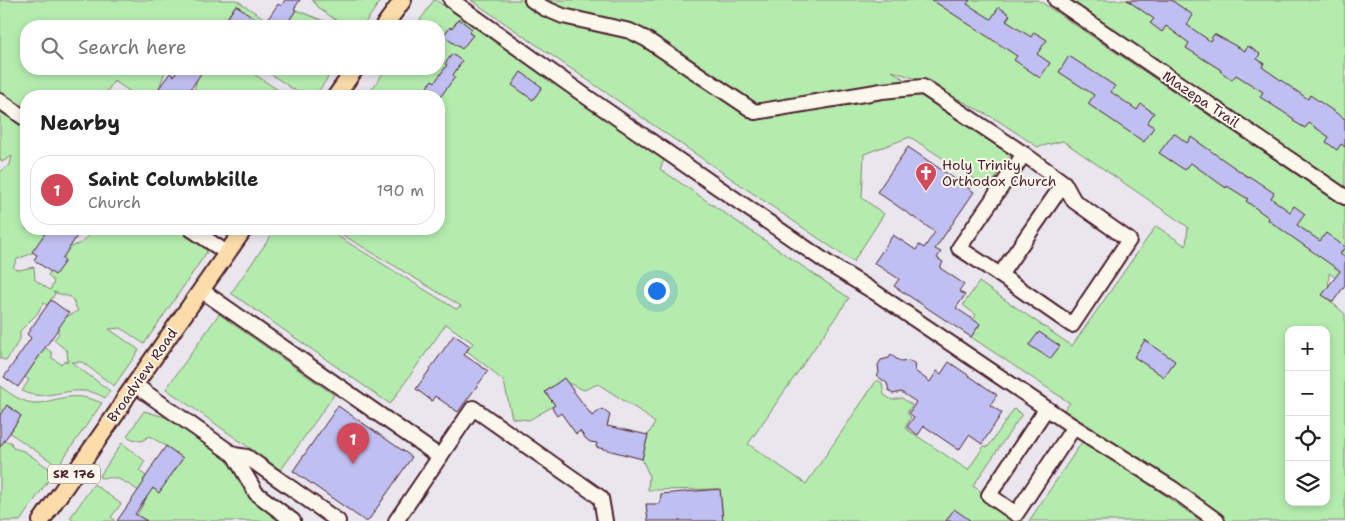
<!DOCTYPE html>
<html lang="en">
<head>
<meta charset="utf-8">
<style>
  body { margin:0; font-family:"Shantell Sans",sans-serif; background:#f6f6f6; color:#222 }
  .controls { position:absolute; right:15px; bottom:15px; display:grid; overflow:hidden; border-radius:10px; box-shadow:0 2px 8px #0003 }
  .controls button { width:45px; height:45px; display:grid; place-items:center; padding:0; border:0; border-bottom:1px solid #e0e0e0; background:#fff; color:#222; font:25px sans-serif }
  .you { position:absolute; left:656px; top:290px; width:18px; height:18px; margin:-12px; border:4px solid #fff; border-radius:50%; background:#1a73e8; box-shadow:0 0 0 8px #1a73e833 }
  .badge { display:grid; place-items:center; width:32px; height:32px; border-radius:50%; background:#d1495b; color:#fff; font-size:16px; font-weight:700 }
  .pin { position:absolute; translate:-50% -41px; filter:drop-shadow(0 1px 2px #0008) }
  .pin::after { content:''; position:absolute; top:26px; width:18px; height:15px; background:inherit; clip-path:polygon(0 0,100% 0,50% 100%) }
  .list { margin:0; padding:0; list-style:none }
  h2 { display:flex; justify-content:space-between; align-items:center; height:65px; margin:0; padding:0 20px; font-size:21px }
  h2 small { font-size:16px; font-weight:400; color:#767676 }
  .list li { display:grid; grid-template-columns:32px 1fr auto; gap:15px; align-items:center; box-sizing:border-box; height:70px; margin:0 10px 10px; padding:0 10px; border:1px solid #e0e0e0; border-radius:20px }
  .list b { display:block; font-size:19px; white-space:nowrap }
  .list p { margin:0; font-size:16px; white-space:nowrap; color:#767676 }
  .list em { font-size:16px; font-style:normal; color:#767676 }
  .icon { flex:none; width:28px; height:28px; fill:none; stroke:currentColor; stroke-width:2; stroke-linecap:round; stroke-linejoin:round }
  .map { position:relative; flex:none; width:1345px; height:521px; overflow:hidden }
  .search { position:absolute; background:#fff; box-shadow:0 2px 8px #0003; left:20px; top:20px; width:425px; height:55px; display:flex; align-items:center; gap:12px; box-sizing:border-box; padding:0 18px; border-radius:20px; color:#767676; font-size:19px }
  .panel { position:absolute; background:#fff; box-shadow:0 2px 8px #0003; left:20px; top:90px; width:425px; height:145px; border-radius:20px }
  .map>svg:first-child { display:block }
</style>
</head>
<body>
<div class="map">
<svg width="1345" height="521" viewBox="0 0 1345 521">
  <rect width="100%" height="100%" fill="#e9e6ee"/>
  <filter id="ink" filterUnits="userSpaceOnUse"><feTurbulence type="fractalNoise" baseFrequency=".02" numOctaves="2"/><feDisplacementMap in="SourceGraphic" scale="10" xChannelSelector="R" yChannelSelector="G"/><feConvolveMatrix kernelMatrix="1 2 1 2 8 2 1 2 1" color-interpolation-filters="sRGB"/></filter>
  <g filter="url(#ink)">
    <g fill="#b4ecae" stroke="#7f866c" fill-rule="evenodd">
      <path d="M0,0H236L268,21L269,19L283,26H268L262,22L259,26H238L247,13L236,5L221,26H26V69H170L165,71L158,92L162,96H137L114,81L104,96H26V110L0,92Z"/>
      <path d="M312,0H381L363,26H345L321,10Z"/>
      <path d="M434,0H436L664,160L660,169L849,298L748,444L806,484L877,380L882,383L884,395L892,400L902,398L912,405L907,413L911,417L905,428L968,470L984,446L988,447L1014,409L1022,414L973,486L1024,521H723L720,489L648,490L649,475L642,459L648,435L655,423L640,411L598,384L584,390L561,380L545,392L555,405L529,420L512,418L504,382L489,368L467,351L473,343L446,324L390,404L231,293L276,229H326L456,309L461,306L333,229H439V96H367L386,69H439V26H416Z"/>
      <path d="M471,0H1038L1345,207V284L1329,273L1328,299L1345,314V521H1225L1063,411L1070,403L971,337L980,324L973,320L976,315L963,305L979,282L1072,346L1156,226L1186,246L1188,227L1063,141L1038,147L997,120L929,83L892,71L1012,153L989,188L910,137L864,154L862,198L884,214L853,262ZM1289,330H1326V502H1289Z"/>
      <path d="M1064,0H1345V190Z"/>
      <path d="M296,10L329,23L334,26H287L291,20L290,19Z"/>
      <path d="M195,69H230L248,70L287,96H193L198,74Z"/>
      <path d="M267,69H334L315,96H303L265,70Z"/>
      <path d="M0,109L26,127V229H50V243L28,255L17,259L13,268L19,270L34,267L35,280L50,290L54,282L48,275L66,249L81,243L91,234L89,229H182L201,241L207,252L144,344L121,328L109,329L139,350L114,386L82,362H71L110,391L105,398C76,379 46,405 22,391L29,380L25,377L45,347L52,353V358L61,364L64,361L68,362L67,351L54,340L59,333L56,328L62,319L78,311L71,297L53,292L55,294L47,305L43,303L37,314L20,331V339L6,361L0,358V172L10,165L12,156L2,162L0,159Z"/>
      <path d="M219,314L334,395L281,470L166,389Z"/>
      <path d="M0,386C10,394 24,404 38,403C43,403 48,401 53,400C73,395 83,395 102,403L58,466L10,433L21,416L10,407L0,426Z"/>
      <path d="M144,411L168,418L236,466L287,521H136L137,515L147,497C137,490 126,481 115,478C109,477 104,479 99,477L122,443L145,461L139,471L146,476L143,481L155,490L169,478L183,458L166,446L149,436L142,441L132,439L127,436Z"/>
      <path d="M0,441L11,442L13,448L24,451L54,472L20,521H0Z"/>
      <path d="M1082,442L1125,467L1201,521H1029Z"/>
      <path d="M94,484L121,504L111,517L115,520L114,521H74L70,518Z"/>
    </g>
    <g fill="#c0bff1" stroke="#4a1f2b">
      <path d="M285,0H300L294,9L296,10L290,19L291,20L287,26H241L228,17L236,5L264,25L278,4L281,6Z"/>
      <path d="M932,0H970L967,4L991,19L999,7L1010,15L1006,21L1031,37L1034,32L1047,40L1037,54L1050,63L1040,78L1014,60L1017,56Z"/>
      <path d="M1127,0H1171L1193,15L1187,25L1210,41L1214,34L1245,51L1248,46L1260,54L1257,59L1264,63L1262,67L1308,99L1310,95L1345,119V147L1341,144L1337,150L1326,142L1329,137L1309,123L1305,128L1293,121L1294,119L1260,97L1263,92L1236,75L1232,80L1220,71L1221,70L1186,48L1189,43L1166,26L1162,32L1150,23L1154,19Z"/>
      <path d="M459,19L472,29L469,33L473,35L462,49L443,36L450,27L452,28Z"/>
      <path d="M452,54L462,61L453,75L455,77L441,96H421L432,80L435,82L447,65L445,64Z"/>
      <path d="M1069,56L1115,86L1111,92L1137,110L1141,104L1154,113L1147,123L1154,127L1144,142L1088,104L1094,95L1059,72Z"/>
      <path d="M178,69H204L186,96H171L159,88L170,73L174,76Z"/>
      <path d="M521,72L542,87L533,100L512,85Z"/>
      <path d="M1174,133L1187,143L1191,137L1248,177L1249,176L1274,193L1271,198L1290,212L1294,206L1305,214L1297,225L1320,241L1326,233L1345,247L1340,254L1345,257V285L1333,302L1322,295L1340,271L1268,220L1269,218L1246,201L1248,199L1227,186L1226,188L1191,163L1185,170L1159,153Z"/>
      <path d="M908,147L974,192L935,249L941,252L937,258L943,262L940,268L964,284L959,291L965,295L956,308L980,324L971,337L894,286L899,279L874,263L893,235L916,250L919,245L924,248L935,232L877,192Z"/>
      <path d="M48,229H74L79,233L62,259L65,261L55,275L34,260L37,255L32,252Z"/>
      <path d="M51,300L69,313L18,387L4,377L31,338L27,334Z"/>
      <path d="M1039,332L1060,346L1050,359L1029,345Z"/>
      <path d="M454,335L470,346L464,355L488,371L458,412L435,396L432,401L416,389Z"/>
      <path d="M1145,340L1175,361L1164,377L1134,357Z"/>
      <path d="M891,355L901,362L909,361L914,363L915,371L930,382L937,371L941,374L949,362L997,395L990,405L1002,413L982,444L969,435L959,450L924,426L918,435L907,427L914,417L909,413L916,402L901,392L893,394L889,391L887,383L877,376L879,373L878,365L881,360L889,358Z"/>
      <path d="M564,378L592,416L602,409L610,415L607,426L648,435L642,459L596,447L597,443L590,442L585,438L580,431L576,434L561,413L557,416L552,407L555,405L545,392Z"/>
      <path d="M7,405L21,416L0,447V415Z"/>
      <path d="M338,406L412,457L368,521H365L293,471Z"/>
      <path d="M166,446L183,458L159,493L153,488L135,514L147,521H117L144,482L143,481L153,466H152Z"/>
      <path d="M720,489L723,521H648L646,504H660L661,494Z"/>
      <path d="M954,509L971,521H946Z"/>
    </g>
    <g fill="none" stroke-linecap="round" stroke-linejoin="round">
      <g stroke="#4a1f2b" stroke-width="18">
        <g id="minor">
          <path d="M451,0L584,95L829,264L876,293L1074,427L1016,514L989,495L1046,409"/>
          <path d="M532,0L544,8L563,16L630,31L646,39L755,112L882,91L923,87L1024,154L1064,183L1074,201L1129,240L1072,325L1000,275L1064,183"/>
          <path d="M1056,0L1345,197"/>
          <path d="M0,101L26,119"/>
          <path d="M191,229L227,253"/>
          <path d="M1000,275L959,248L1024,154"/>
          <path d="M201,290L440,457"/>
          <path d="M135,385L234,455L247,457L338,521"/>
          <path d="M1074,427L1173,489L1217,521"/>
          <path d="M234,455L256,493L293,521"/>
          <path d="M396,521L473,408L601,498L605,521"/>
        </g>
      </g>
      <g stroke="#4a1f2b" stroke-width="20">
        <g id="major">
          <path d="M384,26L403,0"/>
          <path d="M336,96L355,69"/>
          <path d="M41,521L118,411L126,397L244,229"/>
        </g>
      </g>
      <use href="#minor" stroke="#fbf7ec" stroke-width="14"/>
      <use href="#major" stroke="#faddab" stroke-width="16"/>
    </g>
  </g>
  <defs>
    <g id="church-pin" transform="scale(1.125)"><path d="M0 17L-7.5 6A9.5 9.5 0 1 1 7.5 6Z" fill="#d1495b" stroke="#fbf7ec"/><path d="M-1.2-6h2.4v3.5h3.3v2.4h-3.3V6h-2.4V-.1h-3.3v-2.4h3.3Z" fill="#fff"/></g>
  </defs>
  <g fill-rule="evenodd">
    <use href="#church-pin" x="926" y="173"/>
  </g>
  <g text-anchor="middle" stroke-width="4" stroke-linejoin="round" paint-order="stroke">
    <rect fill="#fbf7ec" stroke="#7f6065" stroke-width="1" x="48" y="464.5" width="52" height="19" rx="4"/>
    <g font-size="12" font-weight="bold" fill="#4a1f2b">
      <text x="74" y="478">SR 176</text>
    </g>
    <g font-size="14" fill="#4a1f2b" stroke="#fbf7ec">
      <text transform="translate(1201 99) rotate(34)" y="5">Mazepa Trail</text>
      <text transform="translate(142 375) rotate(-55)" y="5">Broadview Road</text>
    </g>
    <g font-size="14" fill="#4a1f2b" stroke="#fbf7ec" text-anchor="start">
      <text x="942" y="170">Holy Trinity<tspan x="942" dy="16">Orthodox Church</tspan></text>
    </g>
  </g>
</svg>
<div class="controls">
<button>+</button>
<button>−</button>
<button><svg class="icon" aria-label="locate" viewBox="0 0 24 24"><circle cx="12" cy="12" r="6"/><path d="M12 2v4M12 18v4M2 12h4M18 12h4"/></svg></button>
<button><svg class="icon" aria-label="layers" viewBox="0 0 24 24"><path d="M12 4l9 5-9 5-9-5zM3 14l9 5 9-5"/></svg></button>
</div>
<div class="you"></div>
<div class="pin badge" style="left:353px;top:464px">1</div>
<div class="search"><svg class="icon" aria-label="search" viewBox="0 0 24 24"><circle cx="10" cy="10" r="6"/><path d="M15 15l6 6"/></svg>Search here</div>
<section class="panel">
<h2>Nearby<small></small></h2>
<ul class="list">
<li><span class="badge">1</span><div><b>Saint Columbkille</b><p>Church</p></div><em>190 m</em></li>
</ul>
</section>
</div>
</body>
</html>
